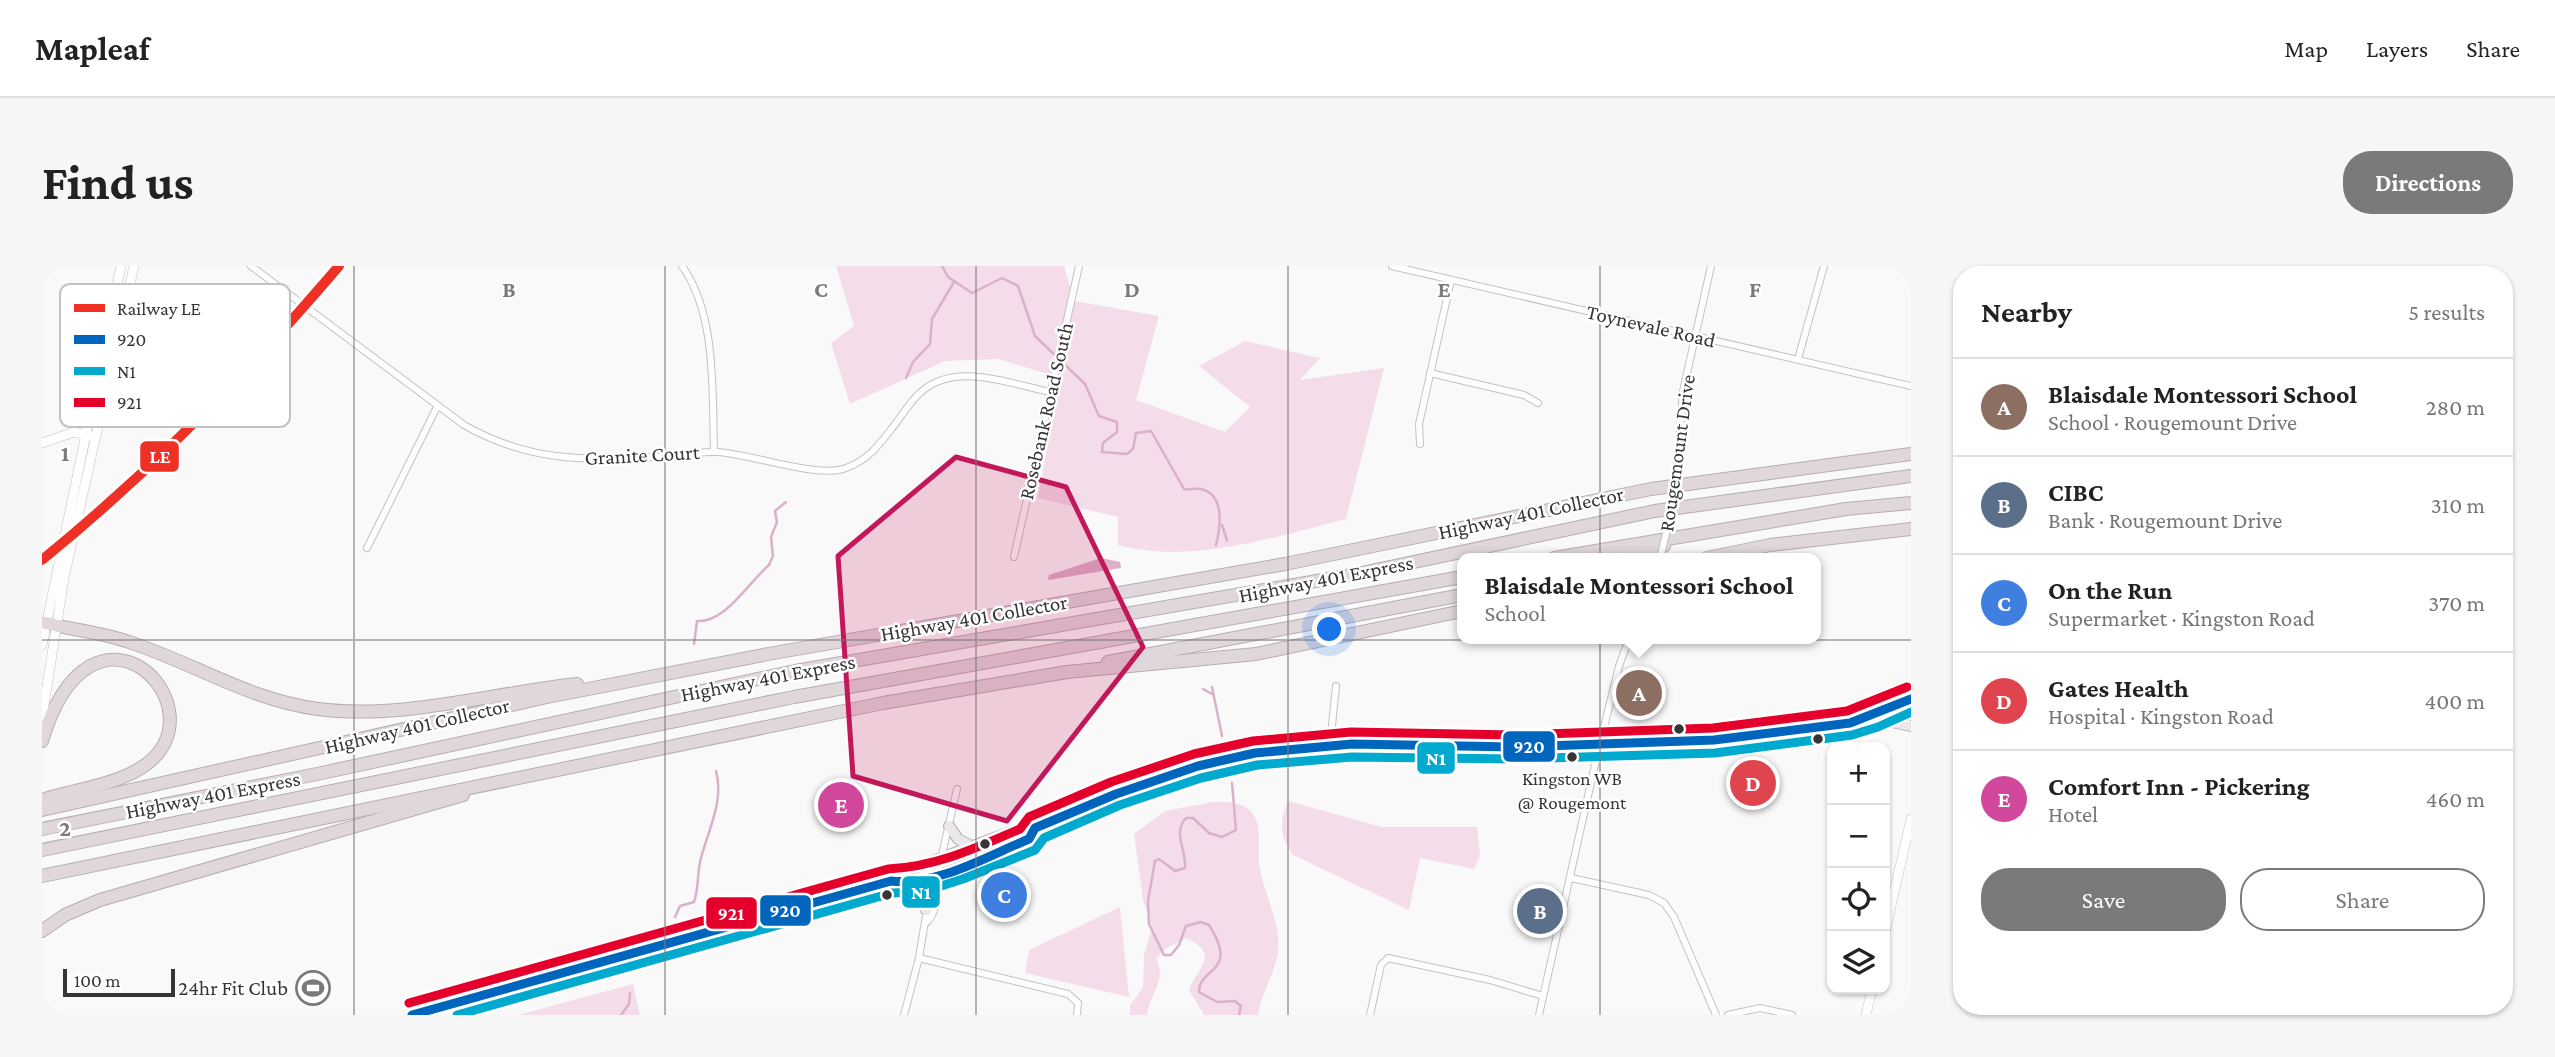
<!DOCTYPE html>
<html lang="en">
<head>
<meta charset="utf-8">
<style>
  body { margin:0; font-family:"Crimson Pro",serif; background:#f6f6f6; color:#222 }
  .controls { position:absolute; right:21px; bottom:21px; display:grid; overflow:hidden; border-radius:14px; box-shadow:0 2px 5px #0004 }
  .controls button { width:63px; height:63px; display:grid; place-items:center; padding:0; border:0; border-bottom:2px solid #e0e0e0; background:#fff; color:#222; font:35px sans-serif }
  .scale { position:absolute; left:21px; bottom:18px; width:112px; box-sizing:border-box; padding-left:7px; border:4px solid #363435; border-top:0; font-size:19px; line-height:24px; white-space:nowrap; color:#363435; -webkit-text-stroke:5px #fff; paint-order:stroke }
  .you { position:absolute; left:1288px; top:364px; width:24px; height:24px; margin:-18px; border:5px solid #fff; border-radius:50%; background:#1a73e8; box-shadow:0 0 0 10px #1a73e833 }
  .badge { display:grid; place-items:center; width:46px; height:46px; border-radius:50%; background:#7b797a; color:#fff; font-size:23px; font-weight:700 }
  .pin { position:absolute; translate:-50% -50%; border:4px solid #fff; box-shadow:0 2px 7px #0006 }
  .popup { position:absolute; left:1415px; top:287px; width:364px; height:91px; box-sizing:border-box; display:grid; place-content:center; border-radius:14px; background:#fff; filter:drop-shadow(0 2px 5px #0005); font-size:23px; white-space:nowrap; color:#767676 }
  .popup b { font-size:26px; color:#222 }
  .popup::after { content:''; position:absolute; left:50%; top:100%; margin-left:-14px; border:14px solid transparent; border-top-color:#fff }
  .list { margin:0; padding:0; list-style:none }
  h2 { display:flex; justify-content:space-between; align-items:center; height:91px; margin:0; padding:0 28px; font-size:30px }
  h2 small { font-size:23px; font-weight:400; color:#767676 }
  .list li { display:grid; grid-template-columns:46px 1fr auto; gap:21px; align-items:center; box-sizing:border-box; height:98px; padding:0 28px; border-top:2px solid #e0e0e0 }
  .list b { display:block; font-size:26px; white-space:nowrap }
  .list p { margin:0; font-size:23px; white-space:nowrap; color:#767676 }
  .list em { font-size:23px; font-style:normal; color:#767676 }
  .actions { display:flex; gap:14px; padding:21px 28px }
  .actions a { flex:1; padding:16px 0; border:2px solid #7b797a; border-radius:28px; text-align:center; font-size:24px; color:#7b797a }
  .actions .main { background:#7b797a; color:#fff }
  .icon { flex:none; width:38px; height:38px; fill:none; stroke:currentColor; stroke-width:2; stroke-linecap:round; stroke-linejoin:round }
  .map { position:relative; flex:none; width:1869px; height:749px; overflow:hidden; border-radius:28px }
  header { display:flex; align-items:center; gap:42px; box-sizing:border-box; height:98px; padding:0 35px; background:#fff; border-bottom:2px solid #e0e0e0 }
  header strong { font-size:33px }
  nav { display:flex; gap:38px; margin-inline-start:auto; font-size:24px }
  .intro { display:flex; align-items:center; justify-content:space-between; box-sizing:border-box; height:168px; padding:0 42px }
  h1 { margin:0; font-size:49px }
  .button { padding:18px 32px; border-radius:28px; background:#7b797a; color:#fff; font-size:24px; font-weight:700 }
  main { display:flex; gap:42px; padding:0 42px }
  aside { flex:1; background:#fff; border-radius:28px; box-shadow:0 2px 5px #0004 }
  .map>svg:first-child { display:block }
</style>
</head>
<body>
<header>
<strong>Mapleaf</strong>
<nav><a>Map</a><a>Layers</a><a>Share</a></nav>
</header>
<div class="intro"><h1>Find us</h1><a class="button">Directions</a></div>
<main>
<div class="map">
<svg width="1869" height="749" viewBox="0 0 1869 749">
  <rect width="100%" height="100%" fill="#faf9f9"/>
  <g fill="#f4dcea">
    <path d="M794,0H1022L1032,35L1117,50L1094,134L1183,166L1208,141L1157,100L1203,75L1278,92L1258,114L1342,102L1304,253C1233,271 1149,299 1076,279V251L996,232L1018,112L957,93L903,95L808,138L789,77L812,60Z"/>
    <path d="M1246,535L1340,561H1435L1438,590L1432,603L1378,592L1367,644L1251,589C1238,571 1237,556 1246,535Z"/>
    <path d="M1171,536C1186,536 1202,535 1211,548C1220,560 1216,582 1217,596C1220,626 1240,656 1236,687C1232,708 1220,727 1216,749H1162L1147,724C1155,701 1180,689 1144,672L1123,683L1114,693C1126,714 1107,728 1105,749H1088V739L1101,722L1102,689L1110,662L1101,633L1092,568L1123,545Z"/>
    <path d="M1078,641L1087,731L983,707L987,684Z"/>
    <path d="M591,718L598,749H476Z"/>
  </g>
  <path fill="#dbb0ca" d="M1059,292L1078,296L1079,302L1006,314L1007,309Z"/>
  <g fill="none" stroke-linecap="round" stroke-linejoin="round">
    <g stroke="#dbb0ca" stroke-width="2.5">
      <path d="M900,0L906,11L930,27L960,12L976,20L993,70L1043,118L1057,150L1075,156V166L1061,177L1060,186L1085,188L1091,183L1094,167L1109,165L1142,223C1148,224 1154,222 1159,223C1184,229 1178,263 1174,279"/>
      <path d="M864,112L871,96L888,78L890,53L912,16"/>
      <path d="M1180,259L1185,274"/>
      <path d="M652,378L655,355C683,357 706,317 727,299L731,290L729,271L735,256L733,245L744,236"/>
      <path d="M1170,421L1180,470"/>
      <path d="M1161,423L1170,428"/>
      <path d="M1190,517L1194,564L1180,571L1167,567L1151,552H1144C1130,567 1145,585 1143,602L1133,605L1117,593L1113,595L1106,635L1107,658L1122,689H1129L1137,679L1144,660L1159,656L1167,659C1198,708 1157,700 1157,726L1175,736L1193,735L1199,740L1197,749"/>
      <path d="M633,651L638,640L652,636C657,622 655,606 659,592C667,562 682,535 674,505"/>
      <path d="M579,749L587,738L588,727"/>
    </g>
    <g stroke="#c3c2c3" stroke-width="8">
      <g id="street">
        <path d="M209,0L422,159C485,195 541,195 611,191C632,190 654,185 675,186C710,188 777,213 804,202C826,194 837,179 851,161C859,151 867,137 877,128C911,94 968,118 1008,126"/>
        <path d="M640,0C675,49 670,126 672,185"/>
        <path d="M1350,0L1869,120"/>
        <path d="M1756,93L1782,0"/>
        <path d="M1388,107L1482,129L1496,137"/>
        <path d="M1378,178L1377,158L1409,14"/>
        <path d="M1636,191L1641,125L1669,0"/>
        <path d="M325,282L395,141"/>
        <path d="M972,291L1037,0"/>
        <path d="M1288,479L1294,420"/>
        <path d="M1529,612L1607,629L1622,637L1632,651L1674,749"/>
        <path d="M884,657C893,650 897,630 893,619"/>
        <path d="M877,692L1026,728L1036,737L1035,749"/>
        <path d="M862,749L877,692L888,625L893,619L915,523"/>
        <path d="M1328,749L1339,699L1346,692L1448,714L1501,730"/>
        <path d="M1497,749L1554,494L1577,400L1587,373"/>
        <path d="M1686,749L1718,742L1750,749"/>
      </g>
    </g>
    <g stroke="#c3c2c3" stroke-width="10">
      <g id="secondary">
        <path d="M0,177L32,166L49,170"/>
        <path d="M0,379L79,0"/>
        <path d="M0,452L22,312L92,0"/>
        <path d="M1843,666L1869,553"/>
        <path d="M1824,749L1830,723"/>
      </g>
    </g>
    <g stroke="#b6adb2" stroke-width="12">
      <g id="primary">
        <path d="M1833,449L1869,433"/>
        <path d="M1841,454L1869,460"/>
        <path d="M907,560L916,573L931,581"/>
        <path d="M849,615C878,624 956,585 987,573L993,562"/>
        <path d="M864,618L881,629L884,644"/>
        <path d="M370,749L849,615L856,608L982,561L993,562L1128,506L1216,486L1288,479L1540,480L1708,470L1869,446"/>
      </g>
    </g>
    <g stroke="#b6adb2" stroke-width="14">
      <g id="highway">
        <path d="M1512,292L1804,243L1869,237"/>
        <path d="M1582,292L1622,280"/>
        <path d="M1665,292L1728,279L1869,263"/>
        <path d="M4,357C31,364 61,367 87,376C152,397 207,434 276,443C361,454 450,427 535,418"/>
        <path d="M1066,396L1420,329"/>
        <path d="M0,475C50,309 179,439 106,497C78,519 33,523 0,534"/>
        <path d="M0,544L505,431L726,388L1243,298L1609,223L1869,188"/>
        <path d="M0,563L275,508L753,405L1315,308L1613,245L1869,210"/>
        <path d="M0,584L752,431L1420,311"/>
        <path d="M0,610L841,437L1025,406L1214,388L1420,345"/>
        <path d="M0,665L23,649L58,634L421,529"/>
      </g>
    </g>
    <use href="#street" stroke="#fefefe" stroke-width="6"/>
    <use href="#secondary" stroke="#fefefe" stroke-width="9"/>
    <use href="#primary" stroke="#ece7ea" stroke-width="10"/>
    <use href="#highway" stroke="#e0d7dd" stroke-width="12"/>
    <g stroke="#c3c2c3" stroke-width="8" stroke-linecap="butt">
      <path id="street-bridge" d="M1618,292L1629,248L1636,191"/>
    </g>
    <use href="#street-bridge" stroke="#fefefe" stroke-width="6"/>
    <g stroke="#fff" stroke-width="14">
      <path id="bus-1" d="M370,749L849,615C896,620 945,590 987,573L993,562L1074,528L1156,500L1213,487L1310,478L1472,481L1672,474L1808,457L1869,433"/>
    </g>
    <g stroke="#fff" stroke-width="14">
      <path id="bus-2" d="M415,749L850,627L880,626L921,613L993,584L1002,572L1078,539L1159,512L1215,499L1310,491L1472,493L1673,487L1810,469L1836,461L1869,446"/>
    </g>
    <g stroke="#fff" stroke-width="14">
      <path id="bus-3" d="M367,737L846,603C894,601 934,582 978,563L987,551L1069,516L1152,488L1211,475L1309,466L1472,469L1671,462L1805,445L1865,421"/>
    </g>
    <use href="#bus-1" stroke="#0065bd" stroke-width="9"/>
    <use href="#bus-2" stroke="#00a9ce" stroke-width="9"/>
    <use href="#bus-3" stroke="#e4002b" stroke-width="9"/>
    <g stroke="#fff" stroke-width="16">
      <path id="rail-1" d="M0,294C109,205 206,107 297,0"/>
    </g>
    <use href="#rail-1" stroke="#ee3124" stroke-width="10"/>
  </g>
  <path fill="#c2185b" fill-opacity="0.2" stroke="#c2185b" stroke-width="5" stroke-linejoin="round" d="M914,191L1024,221L1101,381L965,555L811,510L796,290Z"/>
  <path fill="none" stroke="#7b797a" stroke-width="2" stroke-opacity="0.55" d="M312,0V749M623,0V749M934,0V749M1246,0V749M1558,0V749M0,374H1869"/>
  <defs>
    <g id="stadium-ring" transform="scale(1.75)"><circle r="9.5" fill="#fff" stroke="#7b797a" stroke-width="1.5"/><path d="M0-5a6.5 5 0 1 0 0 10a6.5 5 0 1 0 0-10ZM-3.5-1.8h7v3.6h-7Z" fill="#7b797a"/></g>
  </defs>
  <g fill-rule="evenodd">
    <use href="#stadium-ring" x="271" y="722"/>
  </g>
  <g fill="#363435" stroke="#fff" stroke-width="2.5">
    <circle cx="1637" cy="463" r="6"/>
    <circle cx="1776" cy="473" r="6"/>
    <circle cx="1530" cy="491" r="6"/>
    <circle cx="943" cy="578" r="6"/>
    <circle cx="845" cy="629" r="6"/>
  </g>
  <g text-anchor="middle" stroke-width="5" stroke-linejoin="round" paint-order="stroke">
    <g font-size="19" fill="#363435" stroke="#fff">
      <text x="1530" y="519">Kingston WB<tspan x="1530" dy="24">@ Rougemont</tspan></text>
    </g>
    <g font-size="21" fill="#363435" stroke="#fff">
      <text transform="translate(1609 60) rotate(13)" y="7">Toynevale Road</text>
      <text transform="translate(1004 145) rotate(-77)" y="7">Rosebank Road South</text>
      <text transform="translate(1635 187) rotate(-82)" y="7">Rougemount Drive</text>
      <text transform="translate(600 189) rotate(-3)" y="7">Granite Court</text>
      <text transform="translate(1489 247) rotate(-12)" y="7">Highway 401 Collector</text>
      <text transform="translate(1284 313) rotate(-11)" y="7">Highway 401 Express</text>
      <text transform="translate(932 352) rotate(-10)" y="7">Highway 401 Collector</text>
      <text transform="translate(726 412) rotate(-11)" y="7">Highway 401 Express</text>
      <text transform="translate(375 460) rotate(-13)" y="7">Highway 401 Collector</text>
      <text transform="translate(171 529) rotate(-11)" y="7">Highway 401 Express</text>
    </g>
    <g font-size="21" fill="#363435" stroke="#fff" text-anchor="end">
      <text x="246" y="729">24hr Fit Club</text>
    </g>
  </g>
  <rect x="18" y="18" width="230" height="143" rx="10" fill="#fff" stroke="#c3c2c2" stroke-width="2"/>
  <rect x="32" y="38" width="31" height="8" fill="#ee3124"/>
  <rect x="32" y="69" width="31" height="9" fill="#0065bd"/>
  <rect x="32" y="101" width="31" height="8" fill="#00a9ce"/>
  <rect x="32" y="132" width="31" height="9" fill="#e4002b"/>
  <g font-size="19" fill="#363435">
    <text x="75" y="49">Railway LE</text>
    <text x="75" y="80">920</text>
    <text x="75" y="112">N1</text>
    <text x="75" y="143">921</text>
  </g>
  <g font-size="23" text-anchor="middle" font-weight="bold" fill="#7b797a" stroke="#fff" stroke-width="5" stroke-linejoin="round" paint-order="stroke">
    <text x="467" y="31">B</text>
    <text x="779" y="31">C</text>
    <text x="1090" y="31">D</text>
    <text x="1402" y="31">E</text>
    <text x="1713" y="31">F</text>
    <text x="23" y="195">1</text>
    <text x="23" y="570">2</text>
  </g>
  <g stroke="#fff" stroke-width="2.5">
    <rect x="97" y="174" width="41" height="33" rx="7" fill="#ee3124"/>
    <rect x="1460" y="464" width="54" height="33" rx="7" fill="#0065bd"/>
    <rect x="1374" y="475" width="40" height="34" rx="7" fill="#00a9ce"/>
    <rect x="859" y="609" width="40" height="34" rx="7" fill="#00a9ce"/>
    <rect x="717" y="628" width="53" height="33" rx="7" fill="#0065bd"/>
    <rect x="663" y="630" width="53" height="34" rx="7" fill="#e4002b"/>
  </g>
  <g font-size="19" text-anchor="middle" font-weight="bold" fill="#fff">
    <text x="118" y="197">LE</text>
    <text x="1487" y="487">920</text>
    <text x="1394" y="499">N1</text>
    <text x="879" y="633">N1</text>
    <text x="743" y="651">920</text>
    <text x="689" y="654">921</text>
  </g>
</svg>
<div class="controls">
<button>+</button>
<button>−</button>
<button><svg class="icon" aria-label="locate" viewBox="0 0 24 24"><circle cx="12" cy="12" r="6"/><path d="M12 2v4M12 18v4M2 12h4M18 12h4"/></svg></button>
<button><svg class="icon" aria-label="layers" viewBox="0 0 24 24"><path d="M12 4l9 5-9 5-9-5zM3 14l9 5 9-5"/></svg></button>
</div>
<div class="scale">100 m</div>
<div class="you"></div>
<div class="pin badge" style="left:1597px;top:427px;background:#8d6e63">A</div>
<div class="popup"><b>Blaisdale Montessori School</b>School</div>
<div class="pin badge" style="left:1498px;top:645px;background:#5c6f8a">B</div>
<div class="pin badge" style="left:962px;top:629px;background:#3f7fe0">C</div>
<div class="pin badge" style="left:1711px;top:517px;background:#e0444e">D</div>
<div class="pin badge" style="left:799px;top:539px;background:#d1479c">E</div>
</div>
<aside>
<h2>Nearby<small>5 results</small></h2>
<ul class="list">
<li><span class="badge" style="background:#8d6e63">A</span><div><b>Blaisdale Montessori School</b><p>School · Rougemount Drive</p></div><em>280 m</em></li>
<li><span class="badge" style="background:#5c6f8a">B</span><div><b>CIBC</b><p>Bank · Rougemount Drive</p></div><em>310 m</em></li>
<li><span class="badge" style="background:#3f7fe0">C</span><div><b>On the Run</b><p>Supermarket · Kingston Road</p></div><em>370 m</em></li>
<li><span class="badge" style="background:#e0444e">D</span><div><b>Gates Health</b><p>Hospital · Kingston Road</p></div><em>400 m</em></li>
<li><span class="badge" style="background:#d1479c">E</span><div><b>Comfort Inn - Pickering</b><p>Hotel</p></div><em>460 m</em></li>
</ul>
<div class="actions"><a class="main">Save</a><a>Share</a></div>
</aside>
</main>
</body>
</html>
